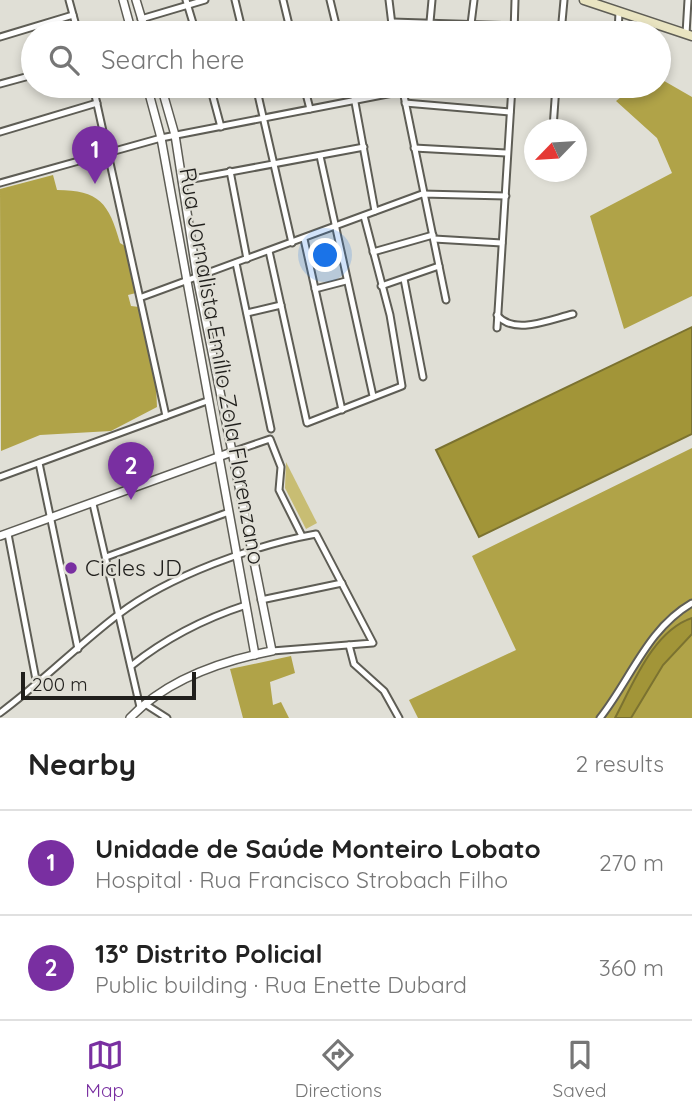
<!DOCTYPE html>
<html lang="en">
<head>
<meta charset="utf-8">
<style>
  body { margin:0; font-family:Quicksand,sans-serif; background:#f6f6f6; color:#222 }
  .compass { position:absolute; left:524px; top:119px; width:63px; height:63px; border-radius:50%; background:#fff; box-shadow:0 4px 10px #0003; rotate:245deg }
  .scale { position:absolute; left:21px; bottom:18px; width:175px; box-sizing:border-box; padding-left:7px; border:4px solid #201f1c; border-top:0; font-size:19px; line-height:24px; white-space:nowrap; color:#201f1c; -webkit-text-stroke:5px #e0dfd6; paint-order:stroke }
  .you { position:absolute; left:326px; top:256px; width:24px; height:24px; margin:-18px; border:5px solid #fff; border-radius:50%; background:#1a73e8; box-shadow:0 0 0 10px #1a73e833 }
  .badge { display:grid; place-items:center; width:46px; height:46px; border-radius:50%; background:#792fa1; color:#fff; font-size:23px; font-weight:700 }
  .pin { position:absolute; translate:-50% -58px; filter:drop-shadow(0 2px 4px #0008) }
  .pin::after { content:''; position:absolute; top:37px; width:24px; height:21px; background:inherit; clip-path:polygon(0 0,100% 0,50% 100%) }
  .list { margin:0; padding:0; list-style:none }
  h2 { display:flex; justify-content:space-between; align-items:center; height:91px; margin:0; padding:0 28px; font-size:30px }
  h2 small { font-size:23px; font-weight:400; color:#767676 }
  .list li { display:grid; grid-template-columns:46px 1fr auto; gap:21px; align-items:center; box-sizing:border-box; height:105px; padding:0 28px; border-top:2px solid #e0e0e0 }
  .list b { display:block; font-size:26px; white-space:nowrap }
  .list p { margin:0; font-size:23px; white-space:nowrap; color:#767676 }
  .list em { font-size:23px; font-style:normal; color:#767676 }
  .icon { flex:none; width:38px; height:38px; fill:none; stroke:currentColor; stroke-width:2; stroke-linecap:round; stroke-linejoin:round }
  .map { position:relative; flex:none; width:692px; height:718px; overflow:hidden }
  .search { position:absolute; background:#fff; box-shadow:0 4px 10px #0003; left:21px; right:21px; top:21px; height:77px; display:flex; align-items:center; gap:18px; box-sizing:border-box; padding:0 24px; border-radius:38px; color:#767676; font-size:26px }
  .sheet { height:301px; background:#fff }
  nav { display:flex; justify-content:space-around; align-items:center; box-sizing:border-box; height:98px; border-top:2px solid #e0e0e0; background:#fff; font-size:19px; color:#767676 }
  nav a { display:grid; justify-items:center; gap:4px }
  nav .on { color:#792fa1 }
  .map>svg:first-child { display:block }
</style>
</head>
<body>
<div class="map">
<svg width="692" height="718" viewBox="0 0 692 718">
  <rect width="100%" height="100%" fill="#e0dfd6"/>
  <path fill="#c8bd73" d="M286,462L317,523L306,529L285,488Z"/>
  <g fill="#b0a348">
    <path d="M659,78L692,97V296L624,329L590,216L672,173L657,138L616,101L635,86H659Z"/>
    <path d="M53,175L57,190C99,190 109,203 120,243L125,246L136,293L128,295L131,306L139,307L156,385L157,407L111,431L40,435L1,451L0,189Z"/>
    <path d="M692,448V618L685,620L636,680L615,718H418L409,700L516,650L472,556Z"/>
    <path d="M692,634V718H631L663,665Z"/>
    <path d="M291,656L295,673L270,682L273,705L281,702L289,718H243L230,669Z"/>
  </g>
  <g fill="#a29538" stroke="#7b7230" stroke-width="2">
    <path d="M692,327V434L479,537L436,450Z"/>
    <path d="M692,618V634L663,665L631,718H615C633,684 653,631 692,618Z"/>
  </g>
  <g fill="none" stroke-linecap="round" stroke-linejoin="round">
    <g stroke="#5e5d55" stroke-width="9">
      <g id="minor">
        <path d="M69,0L78,33"/>
        <path d="M186,0L196,33"/>
        <path d="M235,0L243,33"/>
        <path d="M283,0L291,33"/>
        <path d="M330,0L338,33"/>
        <path d="M389,0L393,33"/>
        <path d="M141,19L205,0"/>
        <path d="M392,22L515,26"/>
        <path d="M430,22L432,0"/>
        <path d="M471,24L474,0"/>
        <path d="M514,33L515,0"/>
        <path d="M561,33L564,0"/>
        <path d="M618,33L619,12"/>
        <path d="M686,34L688,0"/>
        <path d="M0,37L73,15"/>
        <path d="M0,84L33,75"/>
        <path d="M93,86L166,416"/>
        <path d="M210,86L221,127"/>
        <path d="M256,86L292,243"/>
        <path d="M304,86L310,109"/>
        <path d="M352,86L375,211"/>
        <path d="M402,86L446,300"/>
        <path d="M405,103L510,112"/>
        <path d="M553,128L556,86"/>
        <path d="M0,132L97,103"/>
        <path d="M414,148L506,153"/>
        <path d="M320,156L373,396"/>
        <path d="M230,171L247,259"/>
        <path d="M182,181L364,147"/>
        <path d="M0,183L161,138L403,91"/>
        <path d="M304,239L342,410"/>
        <path d="M434,239L502,243"/>
        <path d="M269,251L307,423L402,386L390,315L364,216"/>
        <path d="M373,252L433,235"/>
        <path d="M236,263L271,429"/>
        <path d="M404,279L423,377"/>
        <path d="M381,286L439,266"/>
        <path d="M315,289L346,281"/>
        <path d="M142,297L422,194L506,196"/>
        <path d="M247,313L281,305"/>
        <path d="M497,315C514,336 551,319 573,314"/>
        <path d="M497,328L512,86"/>
        <path d="M232,452L270,439L281,467L279,490L302,536"/>
        <path d="M39,463L78,649"/>
        <path d="M0,477L207,401"/>
        <path d="M93,504L140,707"/>
        <path d="M8,534L37,685"/>
        <path d="M106,557L229,512"/>
        <path d="M261,600L342,583"/>
        <path d="M349,645L354,664L384,691L399,718"/>
        <path d="M131,666C166,638 203,619 246,605"/>
        <path d="M145,704L167,718"/>
        <path d="M0,713C42,682 78,645 119,614C169,576 255,545 316,534L373,643L272,651"/>
        <path d="M600,718C631,679 647,629 692,603"/>
      </g>
    </g>
    <g stroke="#5e5d55" stroke-width="10">
      <g id="tertiary">
        <path d="M123,0L132,33"/>
        <path d="M136,0L146,33"/>
        <path d="M147,86L161,138L255,655"/>
        <path d="M0,536L232,452"/>
        <path d="M130,718C166,680 221,661 272,651L197,277L175,135L161,86"/>
      </g>
    </g>
    <g stroke="#5e5d55" stroke-width="11">
      <path id="secondary" d="M584,0L692,36"/>
    </g>
    <use href="#minor" stroke="#fff" stroke-width="5"/>
    <use href="#tertiary" stroke="#fff" stroke-width="7"/>
    <use href="#secondary" stroke="#e9e4c1" stroke-width="8"/>
  </g>
  <circle fill="#792fa1" stroke="#e0dfd6" stroke-width="2.5" cx="71" cy="568" r="7"/>
  <g text-anchor="middle" stroke-width="5" stroke-linejoin="round" paint-order="stroke">
    <g font-size="23" fill="#201f1c" stroke="#e0dfd6">
      <text transform="translate(222 366) rotate(80)" y="8">Rua Jornalista Emílio Zola Florenzano</text>
    </g>
    <g font-size="23" fill="#201f1c" stroke="#e0dfd6" text-anchor="start">
      <text x="85" y="576">Cicles JD</text>
    </g>
  </g>
</svg>
<svg class="compass" viewBox="-18 -18 36 36"><path d="M0-13l5 13h-10z" fill="#e53935"/><path d="M0 13l5-13h-10z" fill="#767676"/></svg>
<div class="scale">200 m</div>
<div class="you"></div>
<div class="pin badge" style="left:95px;top:184px">1</div>
<div class="pin badge" style="left:131px;top:500px">2</div>
<div class="search"><svg class="icon" aria-label="search" viewBox="0 0 24 24"><circle cx="10" cy="10" r="6"/><path d="M15 15l6 6"/></svg>Search here</div>
</div>
<section class="sheet">
<h2>Nearby<small>2 results</small></h2>
<ul class="list">
<li><span class="badge">1</span><div><b>Unidade de Saúde Monteiro Lobato</b><p>Hospital · Rua Francisco Strobach Filho</p></div><em>270 m</em></li>
<li><span class="badge">2</span><div><b>13º Distrito Policial</b><p>Public building · Rua Enette Dubard</p></div><em>360 m</em></li>
</ul>
</section>
<nav>
<a class="on"><svg class="icon" aria-label="map" viewBox="0 0 24 24"><path d="M3 6l6-2 6 2 6-2v14l-6 2-6-2-6 2zM9 4v14M15 6v14"/></svg>Map</a>
<a><svg class="icon" aria-label="directions" viewBox="0 0 24 24"><path d="M12 3l9 9-9 9-9-9zM9 14v-3h6M13 9l2 2-2 2"/></svg>Directions</a>
<a><svg class="icon" aria-label="saved" viewBox="0 0 24 24"><path d="M7 4h10v16l-5-4-5 4z"/></svg>Saved</a>
</nav>
</body>
</html>
